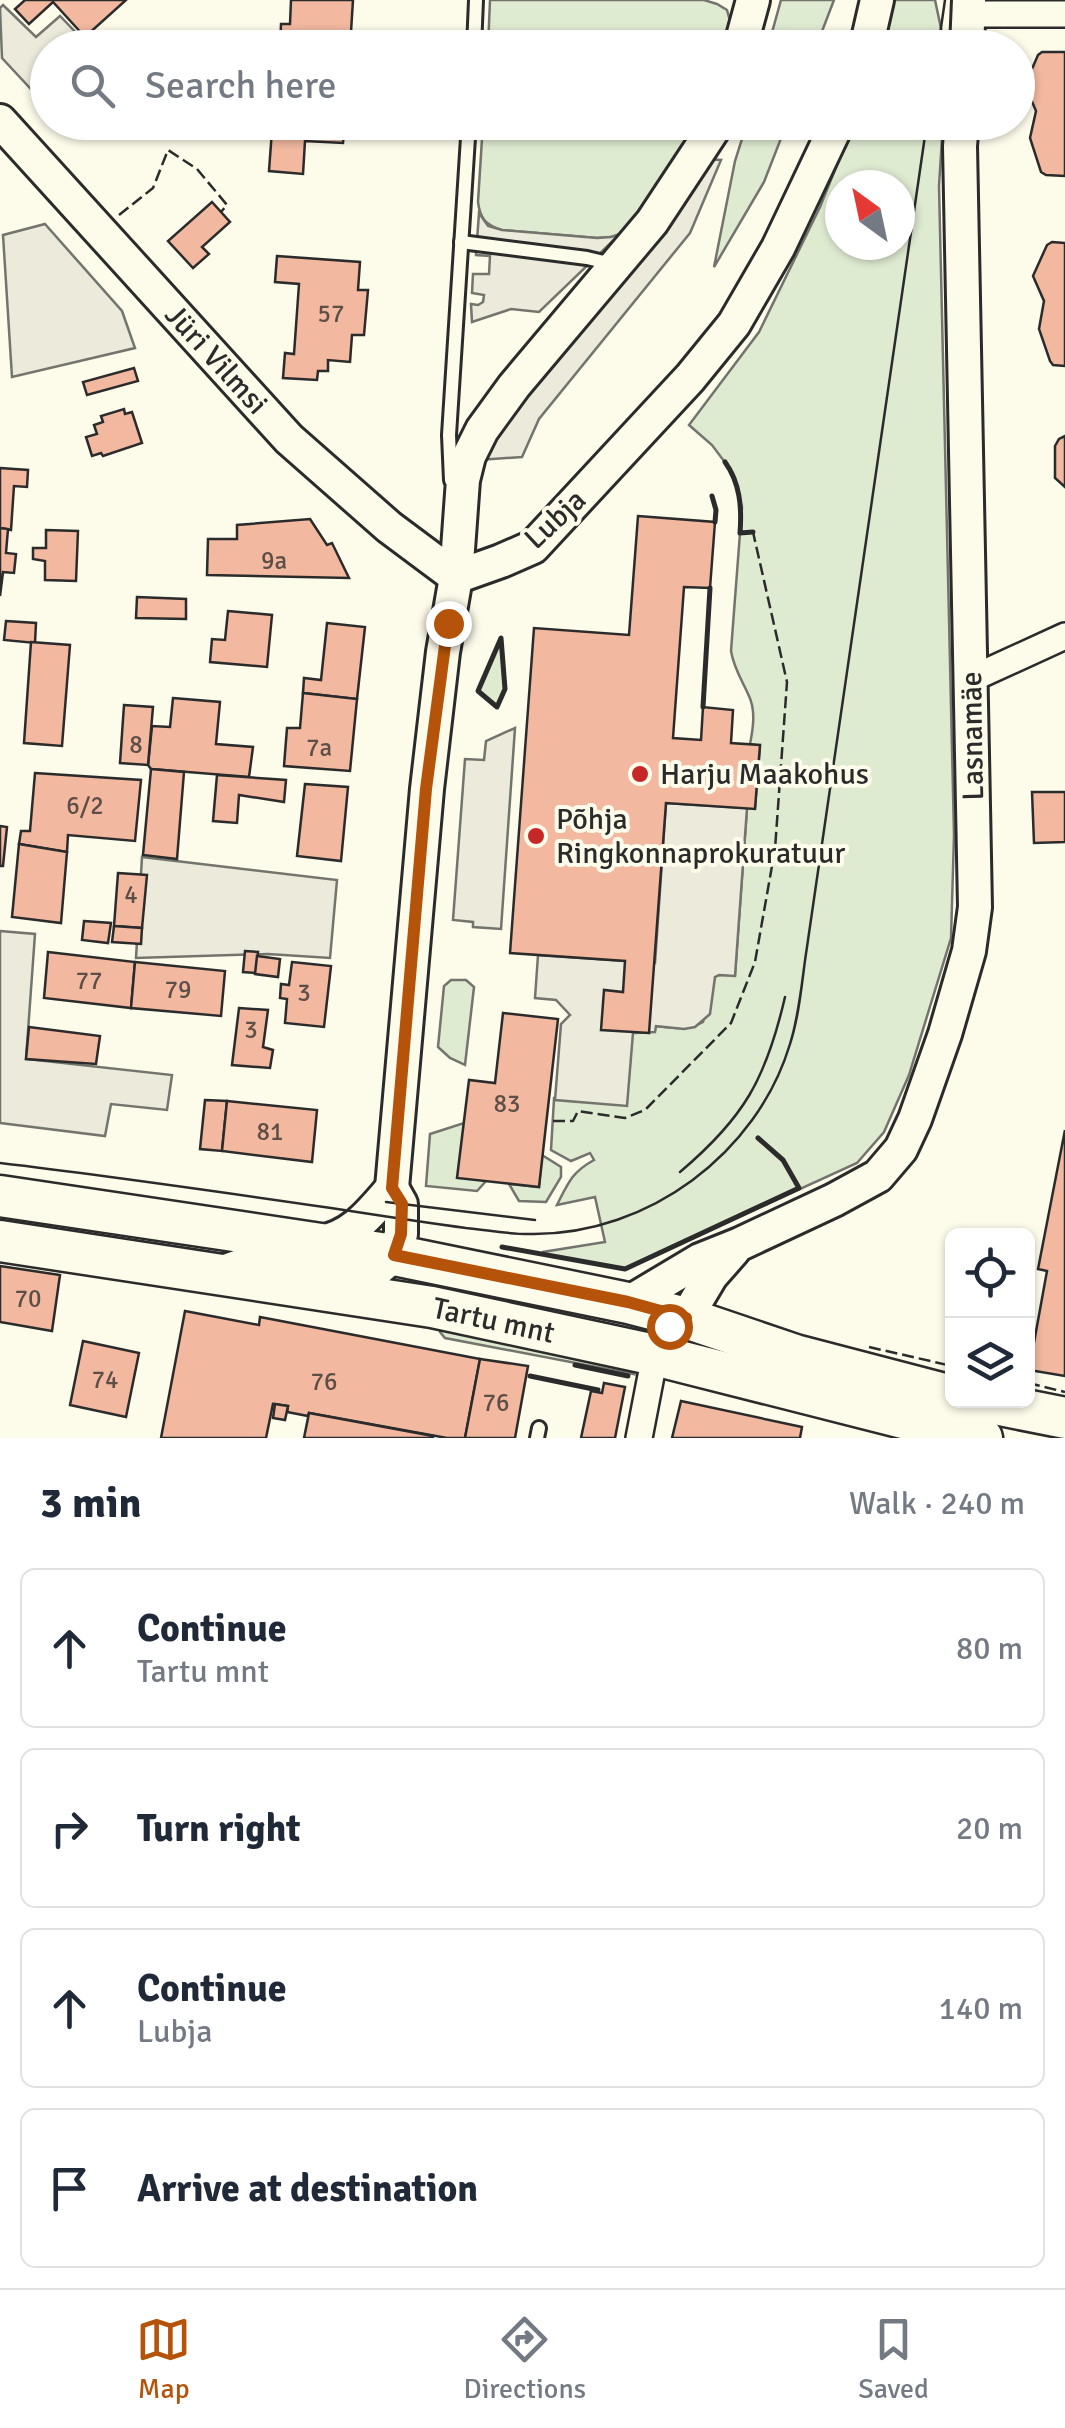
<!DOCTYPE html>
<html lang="en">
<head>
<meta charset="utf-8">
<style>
  body { margin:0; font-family:Signika,sans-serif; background:#f2f2f3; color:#1f2937 }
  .controls { position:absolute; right:30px; bottom:30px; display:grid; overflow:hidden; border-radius:15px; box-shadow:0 2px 8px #0004 }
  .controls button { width:90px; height:90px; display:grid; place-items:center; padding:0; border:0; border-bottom:2px solid #e0e1e3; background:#fff; color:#1f2937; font:50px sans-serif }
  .compass { position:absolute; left:825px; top:170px; width:90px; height:90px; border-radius:50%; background:#fff; box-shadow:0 2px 8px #0004; rotate:327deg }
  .stop { position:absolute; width:30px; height:30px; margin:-22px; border:8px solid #b45309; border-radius:50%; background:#fff }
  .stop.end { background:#b45309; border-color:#fff; box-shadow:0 2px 10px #0008 }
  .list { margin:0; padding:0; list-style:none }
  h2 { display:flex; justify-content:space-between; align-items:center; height:130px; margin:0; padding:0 40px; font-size:42px }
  h2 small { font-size:32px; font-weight:400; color:#747a83 }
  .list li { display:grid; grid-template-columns:65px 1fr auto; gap:30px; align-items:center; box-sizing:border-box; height:160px; margin:0 20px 20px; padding:0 20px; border:2px solid #e0e1e3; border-radius:15px }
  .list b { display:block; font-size:38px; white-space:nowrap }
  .list p { margin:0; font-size:32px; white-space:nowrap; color:#747a83 }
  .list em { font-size:32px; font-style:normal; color:#747a83 }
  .icon { flex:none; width:55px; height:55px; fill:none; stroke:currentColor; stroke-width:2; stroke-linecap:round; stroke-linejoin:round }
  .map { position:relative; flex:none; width:1065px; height:1438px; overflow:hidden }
  .search { position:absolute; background:#fff; box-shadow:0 2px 8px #0004; left:30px; right:30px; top:30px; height:110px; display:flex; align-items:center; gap:25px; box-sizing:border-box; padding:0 35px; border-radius:55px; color:#747a83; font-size:38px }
  .sheet { height:850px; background:#fff }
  nav { display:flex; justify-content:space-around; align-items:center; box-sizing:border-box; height:140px; border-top:2px solid #e0e1e3; background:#fff; font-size:28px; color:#747a83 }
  nav a { display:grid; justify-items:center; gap:5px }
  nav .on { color:#b45309 }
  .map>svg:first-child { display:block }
</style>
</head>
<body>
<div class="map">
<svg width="1065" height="1438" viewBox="0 0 1065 1438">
  <rect width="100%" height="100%" fill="#fdfbea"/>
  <g fill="#deebd1" stroke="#74746e" stroke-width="2.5" fill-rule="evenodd">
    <path d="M490,0H704L717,4L727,10L730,21L722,47L488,48Z"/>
    <path d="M781,0H834L816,47H768Z"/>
    <path d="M891,0H935L945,47L879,48Z"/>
    <path d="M483,123H694C678,158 656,214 620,234C612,238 605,237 597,238L502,230C486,225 480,219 478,202Z"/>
    <path d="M747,123H787L764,182L714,267L735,161Z"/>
    <path d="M854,123H943L939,186L954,835L951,938L909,1075L884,1132L857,1163L625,1269L542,1254L543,1252L605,1242L595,1197L557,1205C568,1183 572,1172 594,1160L590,1153L571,1161L551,1150L554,1099L555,1100L633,1032L649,1033L655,1026C673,1028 688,1031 703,1022L715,977L719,975H735L747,808H755L760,746L750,744C753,729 756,711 749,696C742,680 734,669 731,651L742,507L733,473L712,445L689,425L759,332L820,207ZM840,185H900V245H840Z"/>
    <path d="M501,638L505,689L497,707L478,691Z"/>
    <path d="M451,980H466L474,987L465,1065L450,1058L438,1047L444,986Z"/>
    <path d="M464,1123L486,1181L477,1191L426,1186L430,1134Z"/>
    <path d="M542,1155L561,1167V1177L546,1202L519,1201L509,1184L539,1187Z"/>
    <path d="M439,1325L623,1365L633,1374L445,1338L440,1332Z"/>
  </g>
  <g fill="#eceadb" stroke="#74746e" stroke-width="2.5">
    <path d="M3,5L36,37L60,16L83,40L74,47L48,48L47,96L42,101L2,58L0,8Z"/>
    <path d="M704,159L721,160L690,233L539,419L522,457L478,460Z"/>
    <path d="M479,213L488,226L502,230L597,238L611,237L620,234L539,312L511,309L472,322L471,304L478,305L483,302L484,295L472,293L473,274H489L490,256L476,255Z"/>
    <path d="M45,224L122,311L135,348L12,377L3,235Z"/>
    <path d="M515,728L501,929L473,927V922L453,920L465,759L484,760L486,741Z"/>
    <path d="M666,803L747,808L735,976L719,975L715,977L710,1014L695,1027L684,1029L656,1026L655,1032L633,1033L627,1106L555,1100L561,1024L570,1015L556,1000L535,998L538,955L655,963Z"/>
    <path d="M142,857L337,880L330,958L268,954L136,958Z"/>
    <path d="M0,931L35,934L26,1059L172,1075L167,1110L111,1104L105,1136L0,1123Z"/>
  </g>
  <g fill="#f2b8a0" stroke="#2b2b2b" stroke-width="2.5">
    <path d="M25,0H126L85,37L53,2L29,24L15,9Z"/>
    <path d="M291,0H353L350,48H280L281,24H290Z"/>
    <path d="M1042,52H1065V176L1046,175L1041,172L1030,138L1036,111L1025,85L1038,55Z"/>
    <path d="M283,122H345L343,143L305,141L303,174L269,171L272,130H282Z"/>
    <path d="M212,202L230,222L202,247L209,254L193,268L168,241Z"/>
    <path d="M1052,242L1065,243V366L1053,365L1050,361L1039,329L1044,301L1033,276L1047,245Z"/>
    <path d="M277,256L360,262L358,290H368L364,335H352L350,362L328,360V371H318L317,380L283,378L285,353L294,354L299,284L275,282Z"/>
    <path d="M134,368L138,381L87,395L83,382Z"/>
    <path d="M124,409L125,414L132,412L142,443L103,456L101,453L92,456L86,437L97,434L94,425L103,422L101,416Z"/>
    <path d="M1065,436V487L1055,478V446L1059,439Z"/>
    <path d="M0,468L28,470L27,487L14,486L11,530L0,528Z"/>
    <path d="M638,516L715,522L710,588L684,587L673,738L701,740L703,707L733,710L731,743L760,745L755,809L666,803L649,1033L601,1030L604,990L623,992L625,961L510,953L534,628L629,635Z"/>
    <path d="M310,519L327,545L332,543L349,578L207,575L208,539H237V525Z"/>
    <path d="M0,528L8,529L6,553L16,554L14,573L3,572L0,596Z"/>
    <path d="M46,530L78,531L76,581L45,580V561L33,559V548H46Z"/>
    <path d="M137,597L186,599V619L136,618Z"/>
    <path d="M228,611L272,615L267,667L210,662L212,639L225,640Z"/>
    <path d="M6,621L36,623L35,643L4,640Z"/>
    <path d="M327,623L365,627L357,699L303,693L304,678L321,680Z"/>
    <path d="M31,642L70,645L62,746L24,743Z"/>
    <path d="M303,693L357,699L350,771L284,766L287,728H300Z"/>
    <path d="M173,698L220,702L216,744L253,747L249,777L151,769L148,765L152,726L170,727Z"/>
    <path d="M124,705L153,707L148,765L120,763Z"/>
    <path d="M151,769L184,772L177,859L143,855Z"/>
    <path d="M35,773L141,780L135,841L68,835L67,852L19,844L21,831H30Z"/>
    <path d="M217,775L286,780L284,802L239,795L237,823L213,821Z"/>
    <path d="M305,784L348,787L341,861L297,856Z"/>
    <path d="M1032,792H1065V842L1034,843Z"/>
    <path d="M0,826L7,827L3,866H0Z"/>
    <path d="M19,844L67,852L61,923L12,917Z"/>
    <path d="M118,873L147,875L142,928L114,926Z"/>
    <path d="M84,921L111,923L108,943L82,940Z"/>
    <path d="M114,926L142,928L141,944L112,942Z"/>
    <path d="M245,951L258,952L256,973L243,972Z"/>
    <path d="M48,952L135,962L131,1008L44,998Z"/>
    <path d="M257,956L280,959L278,977L255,974Z"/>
    <path d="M135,962L225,971L221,1016L131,1008Z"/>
    <path d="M292,962L331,966L324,1027L285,1023L287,999L280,998L281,984L289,985Z"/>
    <path d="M239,1008L268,1010L263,1047L273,1050L270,1068L232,1065Z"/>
    <path d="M503,1013L558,1019L539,1187L457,1178L469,1080L495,1083Z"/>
    <path d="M29,1027L100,1036L96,1064L26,1059Z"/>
    <path d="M205,1100L227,1101L222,1151L200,1149Z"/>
    <path d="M227,1101L317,1110L312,1162L222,1151Z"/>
    <path d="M1065,1130V1376L1029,1370L1047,1271L1038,1269Z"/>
    <path d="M0,1266L60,1275L52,1331L0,1322Z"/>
    <path d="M185,1311L259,1325L260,1317L480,1359L465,1438H447L309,1413L308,1416L287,1412L288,1406L273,1404L266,1438H161Z"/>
    <path d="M83,1341L139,1353L126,1417L70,1405Z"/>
    <path d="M480,1359L528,1366L515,1438H465Z"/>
    <path d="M604,1383L625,1387L615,1438H581L591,1391L602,1393Z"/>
    <path d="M681,1401L802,1427L800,1438H672Z"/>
    <path d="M275,1404L288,1406L285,1420L273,1418Z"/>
    <path d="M309,1413L433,1436V1438H304Z"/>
  </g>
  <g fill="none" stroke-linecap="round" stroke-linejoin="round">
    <g stroke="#2b2b2b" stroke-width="18">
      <g id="service">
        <path d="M474,48L476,0"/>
        <path d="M461,242L587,258L612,264"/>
        <path d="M451,480L449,435L469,122"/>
        <path d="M537,1438L539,1428"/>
      </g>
    </g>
    <g stroke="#2b2b2b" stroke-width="30">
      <g id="minor">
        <path d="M969,14H1065"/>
        <path d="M971,679L1065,636"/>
        <path d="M639,1438L655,1355"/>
      </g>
    </g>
    <g stroke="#2b2b2b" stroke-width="38">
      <g id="tertiary">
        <path d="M740,48L753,0"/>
        <path d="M866,48L877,0"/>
        <path d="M967,48L969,0"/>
        <path id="s1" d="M0,121L289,439L389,527L456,577"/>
        <path d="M456,577L501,561L533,547L690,378L734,324L778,248L838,122"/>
        <path d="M392,1188L427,789L443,652L456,577L463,480L469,456L482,430L514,386L652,222L718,122"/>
        <path d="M317,1243C351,1238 370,1214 392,1188"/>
        <path d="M217,1274L256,1260L361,1273L378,1269L394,1255L401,1234V1204L392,1188"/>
        <path d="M628,1303L700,1260L740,1244L834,1200L878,1176L901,1149L915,1119L945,1034L969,951L975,907L960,146L962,122"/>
        <path d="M686,1318L711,1276L733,1251"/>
      </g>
    </g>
    <g stroke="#2b2b2b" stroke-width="45">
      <g id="primary">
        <path d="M0,1196L394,1255L628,1303L686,1318L795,1355L952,1396"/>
        <path id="s2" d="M0,1241L432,1307L655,1355L982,1438"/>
        <path d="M975,1400L1065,1418"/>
      </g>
    </g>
    <use href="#service" stroke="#fdfbea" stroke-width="12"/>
    <use href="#minor" stroke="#fdfbea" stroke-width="25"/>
    <use href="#tertiary" stroke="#fdfbea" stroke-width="32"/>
    <use href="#primary" stroke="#fdfbea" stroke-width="40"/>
    <g stroke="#2b2b2b" stroke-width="2.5">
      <path d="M938,48L945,0"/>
      <path d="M0,1163C111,1176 221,1192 331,1208C376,1215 421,1222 466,1228C488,1230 511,1235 534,1234C648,1234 757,1154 790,1044C800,1013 802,978 807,947L927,122"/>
      <path d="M680,1172C744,1118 766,1079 785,997"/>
      <path d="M386,1202L535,1220"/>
    </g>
    <g stroke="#2b2b2b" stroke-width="2.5" stroke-dasharray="12 5" stroke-linecap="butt">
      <path d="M119,215L153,188L168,150L197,169L227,205L221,212"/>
      <path d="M553,1121H573L578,1111L625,1118L645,1110L731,1023L755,962L775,849L787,682L753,532L740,533"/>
      <path d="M869,1347L952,1366"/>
      <path d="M1028,1383L1065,1392"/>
    </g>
    <g stroke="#2b2b2b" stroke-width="5">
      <path d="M725,462C740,483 742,507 740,533L753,532"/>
      <path d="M712,496L716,510L715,522"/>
      <path d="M501,638L505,689L497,707L478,691Z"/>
      <path d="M703,707L710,588"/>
      <path d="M502,1247L625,1269L799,1188L783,1160L758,1138"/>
      <path d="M575,1365L628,1376"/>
      <path d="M530,1376L598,1390"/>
    </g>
  </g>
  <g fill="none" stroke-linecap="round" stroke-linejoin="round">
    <path stroke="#b45309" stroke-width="12" d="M448,623L426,789L392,1188L402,1204L401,1234L394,1255L628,1302L686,1318L669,1326"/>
  </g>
  <g fill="#c62828" stroke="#fdfbea" stroke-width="4">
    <circle cx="640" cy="774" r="10"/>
    <circle cx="536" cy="836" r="10"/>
  </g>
  <g text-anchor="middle" stroke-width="8" stroke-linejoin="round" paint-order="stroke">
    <g font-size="25" fill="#5d4e48">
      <text x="331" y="322">57</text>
      <text x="274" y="569">9a</text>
      <text x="136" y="753">8</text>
      <text x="319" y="756">7a</text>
      <text x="85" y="814">6/2</text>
      <text x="131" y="903">4</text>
      <text x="89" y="989">77</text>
      <text x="178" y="998">79</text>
      <text x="304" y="1001">3</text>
      <text x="251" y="1038">3</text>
      <text x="507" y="1112">83</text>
      <text x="270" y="1140">81</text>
      <text x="28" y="1307">70</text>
      <text x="105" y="1388">74</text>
      <text x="324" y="1390">76</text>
      <text x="496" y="1411">76</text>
    </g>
    <g font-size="30" fill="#2b2b2b" stroke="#fdfbea">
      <text dy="10" stroke="none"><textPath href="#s1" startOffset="322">Jüri Vilmsi</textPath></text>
      <text transform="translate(555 519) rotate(-43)" y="10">Lubja</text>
      <text transform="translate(972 736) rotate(-91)" y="10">Lasnamäe</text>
      <text dy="10" stroke="none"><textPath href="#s2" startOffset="500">Tartu mnt</textPath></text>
    </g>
    <g font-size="30" fill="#2b2b2b" stroke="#fdfbea" text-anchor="start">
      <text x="660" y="784">Harju Maakohus</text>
      <text x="556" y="829">Põhja<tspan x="556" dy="34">Ringkonnaprokuratuur</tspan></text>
    </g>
  </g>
</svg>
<div class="controls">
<button><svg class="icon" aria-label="locate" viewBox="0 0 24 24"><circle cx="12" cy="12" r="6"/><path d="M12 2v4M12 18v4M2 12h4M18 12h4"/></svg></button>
<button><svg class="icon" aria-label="layers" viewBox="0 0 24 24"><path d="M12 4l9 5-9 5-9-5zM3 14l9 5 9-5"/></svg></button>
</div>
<svg class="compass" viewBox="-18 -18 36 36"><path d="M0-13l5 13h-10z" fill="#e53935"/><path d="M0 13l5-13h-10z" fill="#747a83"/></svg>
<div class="stop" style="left:669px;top:1326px"></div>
<div class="stop end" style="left:448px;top:623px"></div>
<div class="search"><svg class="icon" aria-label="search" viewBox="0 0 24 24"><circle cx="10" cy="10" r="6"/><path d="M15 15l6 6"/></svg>Search here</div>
</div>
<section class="sheet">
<h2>3 min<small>Walk · 240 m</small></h2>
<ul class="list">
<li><svg class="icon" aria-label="ahead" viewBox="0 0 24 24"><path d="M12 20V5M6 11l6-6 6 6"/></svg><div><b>Continue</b><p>Tartu mnt</p></div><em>80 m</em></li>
<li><svg class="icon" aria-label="right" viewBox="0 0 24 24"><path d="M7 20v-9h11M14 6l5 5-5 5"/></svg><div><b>Turn right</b></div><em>20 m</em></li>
<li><svg class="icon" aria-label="ahead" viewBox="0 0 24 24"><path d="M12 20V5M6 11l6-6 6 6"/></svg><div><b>Continue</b><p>Lubja</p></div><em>140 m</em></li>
<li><svg class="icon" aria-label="arrive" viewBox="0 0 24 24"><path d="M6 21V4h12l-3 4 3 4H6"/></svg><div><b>Arrive at destination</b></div></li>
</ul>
</section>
<nav>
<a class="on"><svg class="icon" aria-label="map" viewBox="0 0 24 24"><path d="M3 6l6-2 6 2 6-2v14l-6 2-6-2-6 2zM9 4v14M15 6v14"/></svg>Map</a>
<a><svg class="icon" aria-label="directions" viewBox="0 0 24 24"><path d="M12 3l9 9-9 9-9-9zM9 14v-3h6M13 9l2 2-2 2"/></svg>Directions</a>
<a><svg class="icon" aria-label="saved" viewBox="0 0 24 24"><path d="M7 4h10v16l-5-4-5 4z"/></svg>Saved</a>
</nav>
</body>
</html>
